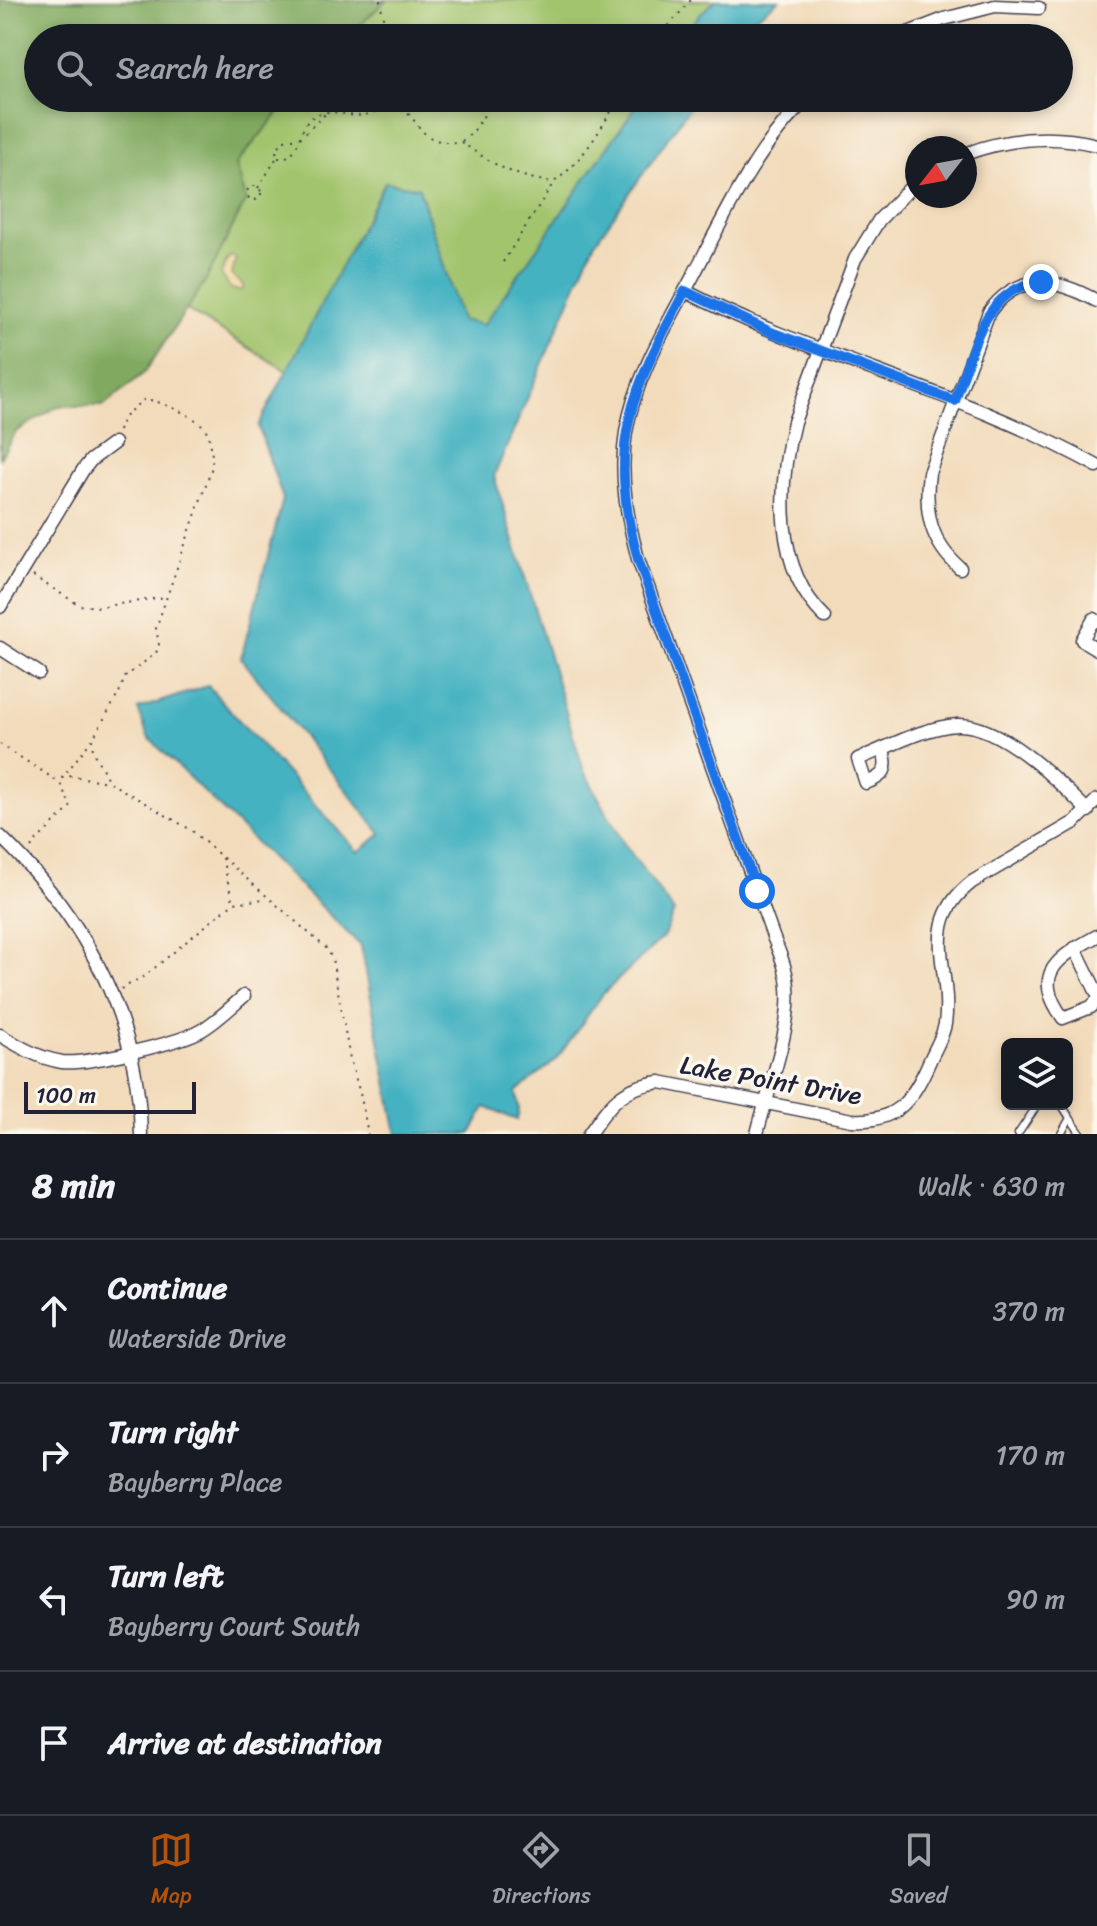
<!DOCTYPE html>
<html lang="en">
<head>
<meta charset="utf-8">
<style>
  body { margin:0; font-family:Sriracha,sans-serif; background:#20242c; color:#f1f3f6 }
  .controls { position:absolute; right:24px; bottom:24px; display:grid; overflow:hidden; border-radius:12px; box-shadow:0 4px 12px #0003 }
  .controls button { width:72px; height:72px; display:grid; place-items:center; padding:0; border:0; border-bottom:2px solid #363941; background:#171b24; color:#f1f3f6; font:40px sans-serif }
  .compass { position:absolute; left:905px; top:136px; width:72px; height:72px; border-radius:50%; background:#171b24; box-shadow:0 4px 12px #0003; rotate:239deg }
  .scale { position:absolute; left:24px; bottom:20px; width:172px; box-sizing:border-box; padding-left:8px; border:4px solid #22223b; border-top:0; font-size:22px; line-height:28px; white-space:nowrap; color:#22223b; -webkit-text-stroke:6px #fbf7ec; paint-order:stroke }
  .stop { position:absolute; width:24px; height:24px; margin:-18px; border:6px solid #1a73e8; border-radius:50%; background:#fff }
  .stop.end { background:#1a73e8; border-color:#fff; box-shadow:0 2px 8px #0008 }
  .list { margin:0; padding:0; list-style:none }
  h2 { display:flex; justify-content:space-between; align-items:center; height:104px; margin:0; padding:0 32px; font-size:34px }
  h2 small { font-size:26px; font-weight:400; color:#9ea1a6 }
  .list li { display:grid; grid-template-columns:52px 1fr auto; gap:24px; align-items:center; box-sizing:border-box; height:144px; padding:0 32px; border-top:2px solid #363941 }
  .list b { display:block; font-size:30px; white-space:nowrap }
  .list p { margin:0; font-size:26px; white-space:nowrap; color:#9ea1a6 }
  .list em { font-size:26px; font-style:normal; color:#9ea1a6 }
  .icon { flex:none; width:44px; height:44px; fill:none; stroke:currentColor; stroke-width:2; stroke-linecap:round; stroke-linejoin:round }
  .map { position:relative; flex:none; width:1097px; height:1134px; overflow:hidden }
  .search { position:absolute; background:#171b24; box-shadow:0 4px 12px #0003; left:24px; right:24px; top:24px; height:88px; display:flex; align-items:center; gap:20px; box-sizing:border-box; padding:0 28px; border-radius:44px; color:#9ea1a6; font-size:30px }
  .sheet { height:680px; background:#171b24 }
  nav { display:flex; justify-content:space-around; align-items:center; box-sizing:border-box; height:112px; border-top:2px solid #363941; background:#171b24; font-size:22px; color:#9ea1a6 }
  nav a { display:grid; justify-items:center; gap:4px }
  nav .on { color:#b45309 }
  .map>svg:first-child { display:block }
</style>
</head>
<body>
<div class="map">
<svg width="1097" height="1134" viewBox="0 0 1097 1134">
  <rect width="100%" height="100%" fill="#fbf7ec"/>
  <filter id="ink" filterUnits="userSpaceOnUse"><feTurbulence type="fractalNoise" baseFrequency=".0125" numOctaves="2"/><feDisplacementMap in="SourceGraphic" scale="16" xChannelSelector="R" yChannelSelector="G"/><feConvolveMatrix kernelMatrix="1 2 1 2 8 2 1 2 1" color-interpolation-filters="sRGB"/></filter>
  <filter id="wash" filterUnits="userSpaceOnUse"><feTurbulence type="fractalNoise" baseFrequency=".006" numOctaves="4" result="noise"/><feDisplacementMap in="SourceGraphic" scale="32" xChannelSelector="R" yChannelSelector="G"/><feGaussianBlur stdDeviation="1.8" result="paint"/><feColorMatrix in="noise" values="0 0 0 0 0 0 0 0 0 0 0 0 0 0 0 0 0 1.4 0 .05"/><feComposite in="paint" operator="in"/></filter>
  <g filter="url(#wash)">
    <rect width="100%" height="100%" fill="#f2dbbb"/>
    <g fill="#a2c46d" stroke="#627354" stroke-width="2">
      <path d="M292,0H716L700,14L683,38H269Z"/>
      <path d="M232,98H642L483,326L461,320L419,188L385,182L287,371L126,273Z"/>
    </g>
    <path fill="#81aa60" stroke="#52664e" stroke-width="2" d="M0,0H386L347,38H38V98H291L236,164L246,200L206,280L145,372L104,406H58L16,432L0,458Z"/>
    <path fill="#eeda9e" stroke="#887e6c" stroke-width="2" d="M232,256L236,258L232,275L243,285V289L240,291L231,289L221,274L228,258Z"/>
    <g fill="#44b2c1" stroke="#336a7e" stroke-width="2">
      <path d="M716,0H779L748,23L737,38H683L700,14Z"/>
      <path d="M642,98H696L594,244L494,476L584,771L623,842L674,912L664,936L603,994L556,1060L516,1092L519,1109L517,1120L485,1107L471,1134H397L361,946L148,737L138,709L208,686L358,852L381,834L241,658L283,499L258,426L385,182L419,188L461,320L483,325Z"/>
    </g>
  </g>
  <g filter="url(#ink)">
    <g fill="none" stroke-linecap="round" stroke-linejoin="round">
      <g stroke="#413e4e" stroke-width="9">
        <g id="service">
          <path d="M1061,1104L1070,1118"/>
          <path d="M1018,1134L1038,1104"/>
          <path d="M1061,1134L1070,1118L1081,1134"/>
        </g>
      </g>
      <g stroke="#413e4e" stroke-width="15">
        <g id="minor">
          <path d="M895,38L944,19L995,6L1039,8"/>
          <path d="M965,154C1008,138 1052,134 1097,145"/>
          <path d="M685,291C818,359 966,393 1097,466"/>
          <path d="M960,568C930,542 924,511 929,473L989,312C1020,270 1057,279 1097,301"/>
          <path d="M0,607L83,470L91,460L114,443"/>
          <path d="M825,617C774,569 778,484 794,422L855,259L879,220L917,181"/>
          <path d="M1097,621L1094,619L1082,640L1097,649"/>
          <path d="M0,648L39,673"/>
          <path d="M883,750C889,769 885,776 866,783L858,759C889,747 924,727 957,725C1001,723 1059,782 1088,811"/>
          <path d="M0,836C84,917 138,1015 141,1134"/>
          <path d="M1097,936C1059,957 1030,973 1063,1018L1091,1007L1097,1001"/>
          <path d="M1075,948L1097,993"/>
          <path d="M0,1035C20,1047 38,1058 62,1062C86,1065 178,1043 200,1031C216,1022 230,1008 244,996"/>
          <path d="M589,1134C610,1104 621,1087 660,1082L852,1120C899,1123 914,1097 931,1058C936,1047 943,1036 945,1024C953,968 917,925 972,882L1075,822L1097,800"/>
          <path d="M757,1134C767,1092 792,1029 788,987C787,970 780,954 774,939L638,559C627,517 619,476 626,432C636,375 666,327 693,276C726,213 756,147 808,98"/>
        </g>
      </g>
      <g stroke="#413e4e" stroke-width="2" stroke-dasharray="2 6" stroke-linecap="butt">
        <path d="M380,0L387,38"/>
        <path d="M508,38L521,31L565,33"/>
        <path d="M658,38L691,0"/>
        <path d="M342,98L300,138L284,140L276,150L277,158C303,160 295,127 314,116C331,106 347,118 363,115C373,114 384,107 392,103C424,116 413,146 461,142C493,164 514,178 554,182C584,160 600,130 619,98"/>
        <path d="M462,141L473,132L486,112L485,103L480,98"/>
        <circle cx="254" cy="193" r="7"/>
        <path d="M258,188L276,159"/>
        <path d="M503,262L554,182"/>
        <path d="M118,431C122,416 133,408 145,399C160,401 199,417 206,430C212,442 212,454 212,467L156,628L159,645L156,653L125,677L119,693L92,740L93,752L103,770L109,782L191,830L326,948L332,958L350,1059L361,1097L368,1134"/>
        <path d="M33,576L79,605L99,607L166,597"/>
        <path d="M0,744L54,779L72,776L108,782"/>
        <path d="M31,848L38,839L69,809L71,806L61,786L62,778L90,742"/>
        <path d="M222,858L233,902"/>
        <path d="M121,989L146,975L233,903L264,899"/>
      </g>
      <use href="#service" stroke="#fff" stroke-width="6"/>
      <use href="#minor" stroke="#fff" stroke-width="12"/>
    </g>
  </g>
  <g fill="none" stroke-linecap="round" stroke-linejoin="round" filter="url(#ink)">
    <path stroke="#1a73e8" stroke-width="10" d="M757,891L638,559C606,444 631,392 685,291L771,332L955,401C972,354 982,287 1041,282"/>
  </g>
  <g text-anchor="middle" stroke-width="7" stroke-linejoin="round" paint-order="stroke">
    <g font-size="26" fill="#22223b" stroke="#fbf7ec">
      <text transform="translate(771 1080) rotate(10)" y="9">Lake Point Drive</text>
    </g>
  </g>
</svg>
<div class="controls">
<button><svg class="icon" aria-label="layers" viewBox="0 0 24 24"><path d="M12 4l9 5-9 5-9-5zM3 14l9 5 9-5"/></svg></button>
</div>
<svg class="compass" viewBox="-18 -18 36 36"><path d="M0-13l5 13h-10z" fill="#e53935"/><path d="M0 13l5-13h-10z" fill="#9ea1a6"/></svg>
<div class="scale">100 m</div>
<div class="stop" style="left:757px;top:891px"></div>
<div class="stop end" style="left:1041px;top:282px"></div>
<div class="search"><svg class="icon" aria-label="search" viewBox="0 0 24 24"><circle cx="10" cy="10" r="6"/><path d="M15 15l6 6"/></svg>Search here</div>
</div>
<section class="sheet">
<h2>8 min<small>Walk · 630 m</small></h2>
<ul class="list">
<li><svg class="icon" aria-label="ahead" viewBox="0 0 24 24"><path d="M12 20V5M6 11l6-6 6 6"/></svg><div><b>Continue</b><p>Waterside Drive</p></div><em>370 m</em></li>
<li><svg class="icon" aria-label="right" viewBox="0 0 24 24"><path d="M7 20v-9h11M14 6l5 5-5 5"/></svg><div><b>Turn right</b><p>Bayberry Place</p></div><em>170 m</em></li>
<li><svg class="icon" aria-label="left" viewBox="0 0 24 24"><path d="M17 20v-9H6M10 6l-5 5 5 5"/></svg><div><b>Turn left</b><p>Bayberry Court South</p></div><em>90 m</em></li>
<li><svg class="icon" aria-label="arrive" viewBox="0 0 24 24"><path d="M6 21V4h12l-3 4 3 4H6"/></svg><div><b>Arrive at destination</b></div></li>
</ul>
</section>
<nav>
<a class="on"><svg class="icon" aria-label="map" viewBox="0 0 24 24"><path d="M3 6l6-2 6 2 6-2v14l-6 2-6-2-6 2zM9 4v14M15 6v14"/></svg>Map</a>
<a><svg class="icon" aria-label="directions" viewBox="0 0 24 24"><path d="M12 3l9 9-9 9-9-9zM9 14v-3h6M13 9l2 2-2 2"/></svg>Directions</a>
<a><svg class="icon" aria-label="saved" viewBox="0 0 24 24"><path d="M7 4h10v16l-5-4-5 4z"/></svg>Saved</a>
</nav>
</body>
</html>
